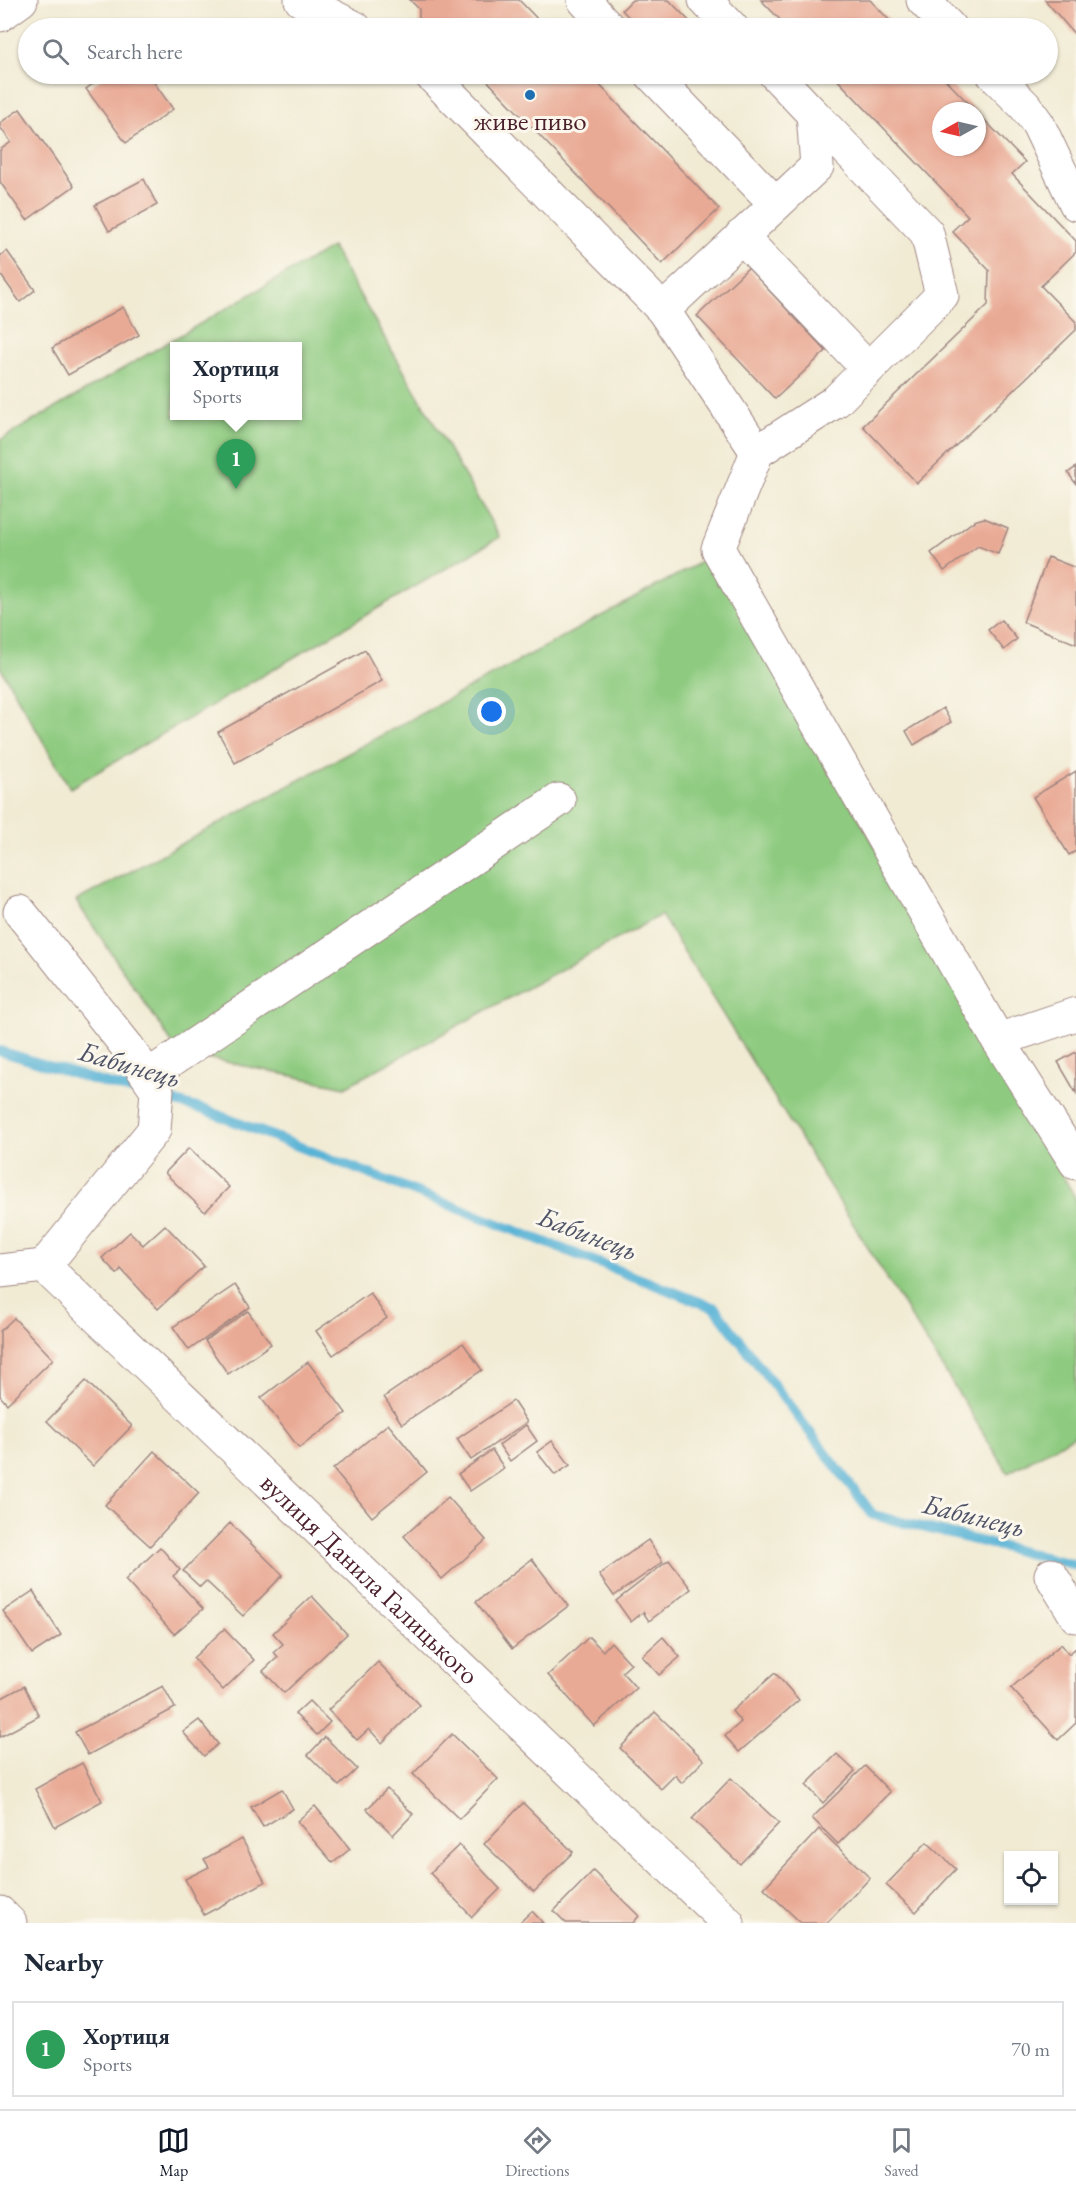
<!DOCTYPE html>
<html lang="en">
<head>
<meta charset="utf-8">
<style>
  body { margin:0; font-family:"EB Garamond",serif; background:#f6f6f7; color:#1f2937 }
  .controls { position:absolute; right:18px; bottom:18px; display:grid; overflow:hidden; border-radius:0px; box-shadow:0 2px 4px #0004 }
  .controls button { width:54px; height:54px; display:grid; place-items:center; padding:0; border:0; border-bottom:2px solid #e0e1e3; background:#fff; color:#1f2937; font:30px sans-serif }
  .compass { position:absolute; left:932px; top:102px; width:54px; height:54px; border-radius:50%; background:#fff; box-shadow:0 2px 4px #0004; rotate:262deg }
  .you { position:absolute; left:492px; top:712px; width:21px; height:21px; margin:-15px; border:4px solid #fff; border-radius:50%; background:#1a73e8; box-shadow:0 0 0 9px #1a73e833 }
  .badge { display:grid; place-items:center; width:39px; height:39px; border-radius:50%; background:#111827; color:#fff; font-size:20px; font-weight:700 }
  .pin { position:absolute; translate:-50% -50px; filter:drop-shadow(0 2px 3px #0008) }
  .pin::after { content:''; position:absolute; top:32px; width:21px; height:18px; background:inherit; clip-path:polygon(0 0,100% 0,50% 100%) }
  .popup { position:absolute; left:170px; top:342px; width:132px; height:78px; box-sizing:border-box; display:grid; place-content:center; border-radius:0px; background:#fff; filter:drop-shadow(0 2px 4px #0005); font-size:20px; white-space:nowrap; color:#747a83 }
  .popup b { font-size:22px; color:#1f2937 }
  .popup::after { content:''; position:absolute; left:50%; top:100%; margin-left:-12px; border:12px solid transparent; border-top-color:#fff }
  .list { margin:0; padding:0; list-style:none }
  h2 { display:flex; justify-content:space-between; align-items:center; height:78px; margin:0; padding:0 24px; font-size:26px }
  h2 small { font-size:20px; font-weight:400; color:#747a83 }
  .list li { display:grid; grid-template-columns:39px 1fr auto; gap:18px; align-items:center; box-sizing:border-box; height:96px; margin:0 12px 12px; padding:0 12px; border:2px solid #e0e1e3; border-radius:0px }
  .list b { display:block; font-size:22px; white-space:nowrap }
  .list p { margin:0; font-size:20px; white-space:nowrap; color:#747a83 }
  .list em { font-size:20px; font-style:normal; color:#747a83 }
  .icon { flex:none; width:33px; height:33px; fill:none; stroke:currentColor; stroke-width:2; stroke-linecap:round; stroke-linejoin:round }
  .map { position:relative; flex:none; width:1076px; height:1923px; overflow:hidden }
  .search { position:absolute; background:#fff; box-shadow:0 2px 4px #0004; left:18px; right:18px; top:18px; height:66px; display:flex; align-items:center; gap:15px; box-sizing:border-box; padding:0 21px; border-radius:33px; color:#747a83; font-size:22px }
  .sheet { height:186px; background:#fff }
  nav { display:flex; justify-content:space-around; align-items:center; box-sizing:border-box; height:84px; border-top:2px solid #e0e1e3; background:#fff; font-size:16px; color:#747a83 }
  nav a { display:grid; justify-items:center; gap:3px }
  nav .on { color:#111827 }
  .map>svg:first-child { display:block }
</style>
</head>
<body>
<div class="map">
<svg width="1076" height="1923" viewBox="0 0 1076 1923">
  <rect width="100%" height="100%" fill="#fbf7ec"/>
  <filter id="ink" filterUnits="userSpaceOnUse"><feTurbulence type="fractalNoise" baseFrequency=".0167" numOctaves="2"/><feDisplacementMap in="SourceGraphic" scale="12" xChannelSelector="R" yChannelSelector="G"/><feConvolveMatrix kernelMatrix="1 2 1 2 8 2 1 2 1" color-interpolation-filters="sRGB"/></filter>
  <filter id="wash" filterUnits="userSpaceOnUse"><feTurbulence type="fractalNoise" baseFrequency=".008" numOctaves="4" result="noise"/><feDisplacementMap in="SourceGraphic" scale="24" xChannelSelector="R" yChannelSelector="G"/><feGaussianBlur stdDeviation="1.35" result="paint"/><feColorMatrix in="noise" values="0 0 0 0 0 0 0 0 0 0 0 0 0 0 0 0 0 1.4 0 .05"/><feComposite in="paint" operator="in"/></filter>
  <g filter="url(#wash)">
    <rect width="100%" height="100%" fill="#f1ebd4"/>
    <g fill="#8ecb80" stroke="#6c7556" stroke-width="1.5" fill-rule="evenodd">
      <path d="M332,247L500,537L70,788L0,667V440ZM174,346H298V416H174Z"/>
      <path d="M710,557L1076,1199V1435L1008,1473L661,915L345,1087L178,1052L76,901Z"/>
    </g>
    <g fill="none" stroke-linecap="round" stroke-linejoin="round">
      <path stroke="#59b3d6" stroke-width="10" d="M0,1051L94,1080L205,1110L715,1308L873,1515L1076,1565"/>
    </g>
    <g id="blocks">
      <g fill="#e9aa95">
        <path d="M410,0H519L546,28H437L434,25H419V9Z"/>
        <path d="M632,0H669L696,28H639L622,10Z"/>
        <path d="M761,0H870L897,28H788Z"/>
        <path d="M1045,0H1076V36Z"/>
        <path d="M107,74H148L173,109L126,143L86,89Z"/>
        <path d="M481,74H589L719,209L662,264Z"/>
        <path d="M832,74H940L976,111H941V147H977V112L1025,162L1012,174L1076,241V252L1041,286L1076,322V330L917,483L863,426L988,305L989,270L952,231L968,216Z"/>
        <path d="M20,109L74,186L27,220L0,182V150L11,142L0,127V123Z"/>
        <path d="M144,179L157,205L109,231L95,205Z"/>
        <path d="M7,251L35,290L20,302L0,274V256Z"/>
        <path d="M748,268L826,351L775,399L697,316Z"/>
        <path d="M123,307L139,335L68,375L52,348Z"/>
        <path d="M1076,467V484L1068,473Z"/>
        <path d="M984,518L1008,528L998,554L978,546L944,571L931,553L974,521Z"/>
        <path d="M1048,557L1076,568V644L1023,622Z"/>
        <path d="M1001,620L1017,639L1004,650L988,630Z"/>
        <path d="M365,650L382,681L235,763L218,732Z"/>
        <path d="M943,708L951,722L914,745L906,731Z"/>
        <path d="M1076,771V851L1069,855L1033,797Z"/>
        <path d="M1076,1052V1093L1058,1062Z"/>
        <path d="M189,1148L229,1187L205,1212L165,1173Z"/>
        <path d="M165,1225L204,1266L158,1309L121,1269L117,1274L102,1258L130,1232L143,1245Z"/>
        <path d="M235,1285L250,1307L189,1350L173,1327Z"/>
        <path d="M370,1293L387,1318L333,1355L316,1331Z"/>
        <path d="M248,1311L271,1344L228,1374L205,1341Z"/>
        <path d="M14,1318L53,1359L7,1404L0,1396V1331Z"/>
        <path d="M463,1343L482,1370L402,1424L384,1397Z"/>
        <path d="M308,1362L346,1413L299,1448L261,1398Z"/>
        <path d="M86,1381L132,1426L93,1466L47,1421Z"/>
        <path d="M513,1401L527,1422L471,1460L457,1439Z"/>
        <path d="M388,1424L427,1472L372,1517L333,1469Z"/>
        <path d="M526,1425L537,1441L510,1461L499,1445Z"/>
        <path d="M552,1441L570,1465L555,1475L537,1452Z"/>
        <path d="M492,1450L504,1468L470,1491L458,1474Z"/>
        <path d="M154,1451L199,1493L150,1546L105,1505Z"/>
        <path d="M448,1497L486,1540L442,1579L404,1536Z"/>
        <path d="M230,1523L283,1575L243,1616L206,1581L200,1587L183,1571Z"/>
        <path d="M648,1540L663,1562L614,1596L599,1575Z"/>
        <path d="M160,1547L180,1570L173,1576L203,1609L174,1634L125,1580Z"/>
        <path d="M532,1559L568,1606L512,1649L476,1602Z"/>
        <path d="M669,1560L691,1589L649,1621L643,1612L631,1622L616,1601Z"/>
        <path d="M33,1591L61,1635L32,1654L3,1611Z"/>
        <path d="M312,1596L347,1634L284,1693L263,1671L278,1657L274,1652L283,1644L273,1633Z"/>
        <path d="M224,1629L254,1660L223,1690L193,1658Z"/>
        <path d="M589,1637L603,1651L611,1642L631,1664L622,1672L636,1688L594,1726L548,1675Z"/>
        <path d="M663,1637L680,1657L659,1675L642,1656Z"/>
        <path d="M1061,1644L1069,1654L1076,1648V1723L1058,1740L1011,1688Z"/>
        <path d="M378,1662L420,1705L382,1743L369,1729L357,1740L328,1710Z"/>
        <path d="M775,1673L799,1700L739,1752L725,1736L741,1722L732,1711Z"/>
        <path d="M24,1686L39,1716L0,1737V1699Z"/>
        <path d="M163,1686L175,1708L88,1755L75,1732Z"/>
        <path d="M309,1701L330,1722L317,1735L295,1714Z"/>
        <path d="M655,1712L704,1760L682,1783L675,1775L661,1789L620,1748Z"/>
        <path d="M199,1720L218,1744L204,1756L183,1732Z"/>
        <path d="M452,1734L498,1779L459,1819L413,1774Z"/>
        <path d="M325,1737L357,1769L339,1786L308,1755Z"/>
        <path d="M837,1754L855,1771L823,1803L806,1785Z"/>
        <path d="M82,1763L102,1801L55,1827L35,1789Z"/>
        <path d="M865,1766L890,1792L838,1844L812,1818Z"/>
        <path d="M731,1778L779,1823L740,1864L692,1819Z"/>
        <path d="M282,1789L293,1809L263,1827L251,1807Z"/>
        <path d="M387,1789L413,1814L393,1835L367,1809Z"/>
        <path d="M523,1803L573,1852L534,1892L484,1844Z"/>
        <path d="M315,1806L350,1849L333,1863L297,1821Z"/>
        <path d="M819,1829L870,1878L827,1923H801L764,1888Z"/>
        <path d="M242,1839L265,1882L204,1915L185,1879L209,1867L204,1859Z"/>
        <path d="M927,1842L956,1869L916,1912L886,1885Z"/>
        <path d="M459,1845L500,1889L472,1917L430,1873Z"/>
        <path d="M593,1871L639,1916L633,1923H566L554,1911Z"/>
        <path d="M532,1911L543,1923H519Z"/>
      </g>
    </g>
  </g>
  <g filter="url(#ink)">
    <use href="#blocks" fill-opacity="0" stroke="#9e8580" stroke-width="1.5"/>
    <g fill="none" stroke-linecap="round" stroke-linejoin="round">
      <g stroke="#9e8580" stroke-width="35">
        <g id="minor">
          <path d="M301,0L355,28"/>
          <path d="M584,0L609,28"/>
          <path d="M705,0L732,28"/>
          <path d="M923,0L950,28"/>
          <path d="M0,15L21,0"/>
          <path d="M430,74L663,310L757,452"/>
          <path d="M651,74L775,203"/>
          <path d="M993,74L1025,106L1038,124L1076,204"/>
          <path d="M813,114L927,233L942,295L836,401L757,452L718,549L998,1040L1076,1163"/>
          <path d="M741,236L868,369"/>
          <path d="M663,310L817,166L813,114L775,74"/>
          <path d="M20,912L129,1049L157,1090L154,1130L44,1266"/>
          <path d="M998,1040L1076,1014"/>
          <path d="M148,1076L559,800"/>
          <path id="s1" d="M0,1271L44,1266L728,1923"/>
          <path d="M1051,1575L1076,1616"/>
        </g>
      </g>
      <g stroke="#9e8580" stroke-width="35">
        <path id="major" d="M0,1913L10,1923"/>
      </g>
      <use href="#minor" stroke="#fff" stroke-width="33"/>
      <use href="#major" stroke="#fff" stroke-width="33"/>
    </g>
  </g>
  <circle fill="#1f6fb2" stroke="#fbf7ec" stroke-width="2" cx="530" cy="95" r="6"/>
  <g text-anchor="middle" stroke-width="6" stroke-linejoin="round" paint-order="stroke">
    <g font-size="27" fill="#4a1f2b" stroke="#fbf7ec">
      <text x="530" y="130">живе пиво</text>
    </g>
    <g font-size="27" fill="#4a1f2b" stroke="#fbf7ec">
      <text dy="9" stroke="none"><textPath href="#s1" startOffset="496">вулиця Данила Галицького</textPath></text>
    </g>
    <g font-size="28" font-style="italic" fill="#4f5367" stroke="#fbf7ec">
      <text transform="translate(130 1064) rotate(16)" y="10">Бабинець</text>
      <text transform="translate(588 1233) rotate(21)" y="10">Бабинець</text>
      <text transform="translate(974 1515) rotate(14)" y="10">Бабинець</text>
    </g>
  </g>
</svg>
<div class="controls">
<button><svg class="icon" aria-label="locate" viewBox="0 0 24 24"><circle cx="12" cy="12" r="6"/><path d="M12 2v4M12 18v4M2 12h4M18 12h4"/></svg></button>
</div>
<svg class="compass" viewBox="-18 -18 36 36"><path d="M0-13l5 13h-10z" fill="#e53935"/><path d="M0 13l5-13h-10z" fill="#747a83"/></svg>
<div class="you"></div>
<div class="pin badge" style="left:236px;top:489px;background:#2e9e5b">1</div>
<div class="popup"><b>Хортиця</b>Sports</div>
<div class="search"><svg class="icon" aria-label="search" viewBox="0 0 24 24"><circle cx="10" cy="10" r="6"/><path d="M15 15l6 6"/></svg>Search here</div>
</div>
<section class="sheet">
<h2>Nearby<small></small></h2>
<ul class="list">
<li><span class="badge" style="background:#2e9e5b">1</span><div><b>Хортиця</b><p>Sports</p></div><em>70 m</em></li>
</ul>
</section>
<nav>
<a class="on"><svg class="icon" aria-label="map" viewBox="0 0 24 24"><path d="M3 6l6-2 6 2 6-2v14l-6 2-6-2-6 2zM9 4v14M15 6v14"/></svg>Map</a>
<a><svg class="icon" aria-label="directions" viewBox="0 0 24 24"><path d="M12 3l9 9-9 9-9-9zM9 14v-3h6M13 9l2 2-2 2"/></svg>Directions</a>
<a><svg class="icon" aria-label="saved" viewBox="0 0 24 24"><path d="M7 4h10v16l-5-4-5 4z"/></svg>Saved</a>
</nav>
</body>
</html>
